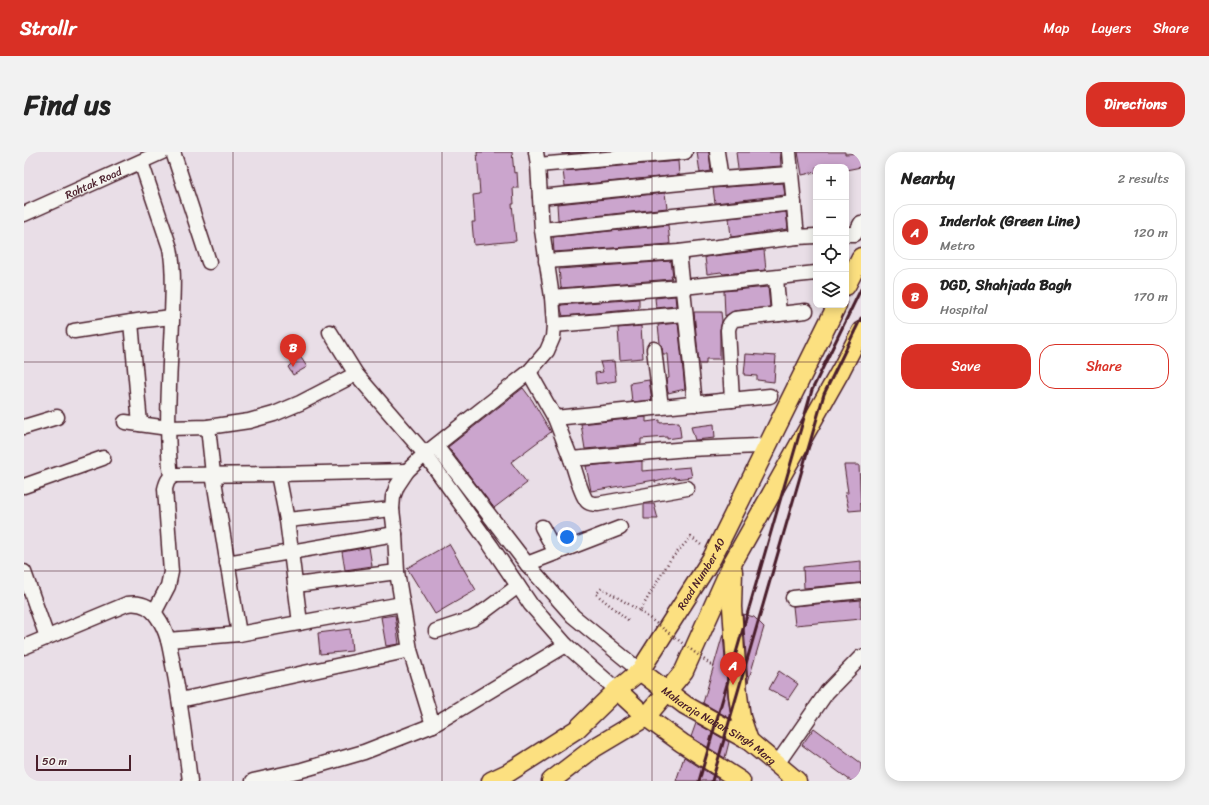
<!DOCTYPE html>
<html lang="en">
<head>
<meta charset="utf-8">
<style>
  body { margin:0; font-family:Sriracha,sans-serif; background:#f2f2f2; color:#222 }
  .controls { position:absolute; right:12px; top:12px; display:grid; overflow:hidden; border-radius:8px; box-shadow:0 2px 10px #0003 }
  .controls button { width:36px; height:36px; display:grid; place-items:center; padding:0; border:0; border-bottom:1px solid #e0e0e0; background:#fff; color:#222; font:20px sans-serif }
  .scale { position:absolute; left:12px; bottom:10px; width:95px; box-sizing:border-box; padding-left:4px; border:2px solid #4a1f2b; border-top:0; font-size:11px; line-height:14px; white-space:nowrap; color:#4a1f2b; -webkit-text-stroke:3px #f6f6f2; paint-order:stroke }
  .you { position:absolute; left:543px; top:385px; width:14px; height:14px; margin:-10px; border:3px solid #fff; border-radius:50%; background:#1a73e8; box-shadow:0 0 0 6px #1a73e833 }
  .badge { display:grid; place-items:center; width:26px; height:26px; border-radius:50%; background:#d93025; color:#fff; font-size:13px; font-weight:700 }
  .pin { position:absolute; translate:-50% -33px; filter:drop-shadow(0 1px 2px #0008) }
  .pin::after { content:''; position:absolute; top:21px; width:14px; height:12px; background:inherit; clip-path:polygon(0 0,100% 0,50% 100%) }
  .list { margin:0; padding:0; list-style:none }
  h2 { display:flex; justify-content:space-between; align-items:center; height:52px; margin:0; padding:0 16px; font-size:17px }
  h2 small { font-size:13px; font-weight:400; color:#767676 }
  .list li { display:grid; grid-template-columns:26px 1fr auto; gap:12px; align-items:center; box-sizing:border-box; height:56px; margin:0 8px 8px; padding:0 8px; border:1px solid #e0e0e0; border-radius:16px }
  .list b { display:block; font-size:15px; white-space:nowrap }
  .list p { margin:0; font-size:13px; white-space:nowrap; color:#767676 }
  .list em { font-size:13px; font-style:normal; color:#767676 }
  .actions { display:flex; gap:8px; padding:12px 16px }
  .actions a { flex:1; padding:9px 0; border:1px solid #d93025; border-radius:16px; text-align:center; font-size:14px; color:#d93025 }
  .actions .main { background:#d93025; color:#fff }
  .icon { flex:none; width:22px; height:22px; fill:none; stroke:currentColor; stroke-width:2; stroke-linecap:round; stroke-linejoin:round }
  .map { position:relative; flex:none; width:837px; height:629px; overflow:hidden; border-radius:16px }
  header { display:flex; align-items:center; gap:24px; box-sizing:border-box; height:56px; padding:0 20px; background:#d93025; color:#fff }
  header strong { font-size:19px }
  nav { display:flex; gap:22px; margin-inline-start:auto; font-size:14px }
  .intro { display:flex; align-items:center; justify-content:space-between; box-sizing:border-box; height:96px; padding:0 24px }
  h1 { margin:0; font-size:28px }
  .button { padding:10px 18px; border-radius:16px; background:#d93025; color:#fff; font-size:14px; font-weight:700 }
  main { display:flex; gap:24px; padding:0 24px }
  aside { flex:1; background:#fff; border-radius:16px; box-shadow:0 2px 10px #0003 }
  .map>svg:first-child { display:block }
</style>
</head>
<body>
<header>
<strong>Strollr</strong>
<nav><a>Map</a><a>Layers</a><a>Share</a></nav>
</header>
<div class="intro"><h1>Find us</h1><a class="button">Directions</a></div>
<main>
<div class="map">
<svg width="837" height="629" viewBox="0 0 837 629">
  <rect width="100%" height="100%" fill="#e9dee7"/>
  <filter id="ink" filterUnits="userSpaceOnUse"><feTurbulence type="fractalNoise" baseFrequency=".025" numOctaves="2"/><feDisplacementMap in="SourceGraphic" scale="8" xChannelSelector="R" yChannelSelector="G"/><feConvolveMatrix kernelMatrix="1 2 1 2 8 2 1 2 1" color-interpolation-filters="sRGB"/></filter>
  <g filter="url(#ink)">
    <g fill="#cba5cd" stroke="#4a1f2b">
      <path d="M453,0H488L490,21L493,20L494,36H489L490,52H488L492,89L450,93L448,70H451L449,43L456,42Z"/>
      <path d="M538,0H565L538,2Z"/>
      <path d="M673,0H685L687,19L676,21Z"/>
      <path d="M712,0H756L757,14L714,17Z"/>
      <path d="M774,0H821V2L837,1V15L822,18V15H792V20L778,23Z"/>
      <path d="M654,9L655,23L541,34L539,19Z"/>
      <path d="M759,31L761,43L691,51L689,36Z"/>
      <path d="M641,41L643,56L534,68L533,52Z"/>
      <path d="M762,60L764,77L707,85L705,66Z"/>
      <path d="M644,73L646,92L530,100L529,85Z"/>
      <path d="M740,98L742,118L699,122L697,120L683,122L681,105Z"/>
      <path d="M647,109L649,124H647L648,127L537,136L535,117Z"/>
      <path d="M744,135L746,155L710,159L701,164L700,139Z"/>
      <path d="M651,144L652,154L632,156L631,146Z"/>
      <path d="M615,147V157L539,164L537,157V153Z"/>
      <path d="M670,160H697L698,169L696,178V207H682V212H675Z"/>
      <path d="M654,171L661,237L644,241L642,227L645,226L643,202H639L638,196L636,191L634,173Z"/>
      <path d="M617,174L619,206L596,208L594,176Z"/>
      <path d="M722,202L752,204L750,230L733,228V224L720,223Z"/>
      <path d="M276,204L283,215L269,223L264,215L268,211L267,209Z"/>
      <path d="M590,209L592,229L572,232L571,221L579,220L576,210Z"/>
      <path d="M625,228L628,248L608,250L606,231Z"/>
      <path d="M499,236L508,248L527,280L487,310L503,331L470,356L424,295Z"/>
      <path d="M622,265V270L636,268V271L655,270L657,285L643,287V285L617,287V292L561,297L557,272Z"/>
      <path d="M690,272L691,286L671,288L667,275Z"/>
      <path d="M618,309V319L666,315L668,325L651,327V325L631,330V328L567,339L562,314Z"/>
      <path d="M820,313H835L837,358L825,359L821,341H824Z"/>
      <path d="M620,352H630L634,367H620Z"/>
      <path d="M425,392L452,438L411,462L383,416Z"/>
      <path d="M345,395L348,414L321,418L318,400Z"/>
      <path d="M837,409V431L780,436L779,415Z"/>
      <path d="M837,448V467L771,473L769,454Z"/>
      <path d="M719,462L730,465L740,475L724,530Z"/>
      <path d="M371,463L375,492L362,494L357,465Z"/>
      <path d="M326,477L328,499L296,502L294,481Z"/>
      <path d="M699,482L704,544L707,567L679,551Z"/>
      <path d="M755,519L774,532L764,547L745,537Z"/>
      <path d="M672,571L705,590L701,606L667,585Z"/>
      <path d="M790,576L837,611V629H827L778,593Z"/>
      <path d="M660,605L694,627V629H652Z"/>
    </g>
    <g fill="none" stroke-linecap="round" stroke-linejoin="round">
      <g stroke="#4a1f2b" stroke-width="17">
        <g id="minor">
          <path d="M149,0L185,110"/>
          <path d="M693,0L697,27"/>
          <path d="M765,0L773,85"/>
          <path d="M117,10L146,96C151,120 148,145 148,169C146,221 141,273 147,325"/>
          <path d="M514,13L661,0"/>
          <path d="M516,45L697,27L766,22"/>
          <path id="s1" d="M0,62L138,0"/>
          <path d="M518,78L770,51"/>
          <path d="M822,82H831L837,71"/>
          <path d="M655,100L671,252"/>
          <path d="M522,109L655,100L773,85L792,84"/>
          <path d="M752,126L755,162"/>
          <path d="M528,145L659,135L792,121"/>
          <path d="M107,170L116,272"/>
          <path d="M530,173L661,162"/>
          <path d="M50,179L120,168L148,165"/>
          <path d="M306,180L332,222L401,302L467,394L507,453L542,493L593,538"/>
          <path d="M630,197L637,255"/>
          <path d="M505,220L531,266L547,307L664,297L734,294"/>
          <path d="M708,248L704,178C705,173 706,170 711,167L782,159"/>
          <path d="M531,266L746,244"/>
          <path d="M101,270L144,276L184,275L225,269L250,262L276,251L332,222"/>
          <path d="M0,275L33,265"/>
          <path d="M184,275L189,322L215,482"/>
          <path d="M412,294L503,412L549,464L616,519"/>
          <path d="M547,307C550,315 558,346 564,350C567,352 570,352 574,352L663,336"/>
          <path d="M254,322L263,368L276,471"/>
          <path d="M0,334L79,306"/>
          <path d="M263,368L368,357"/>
          <path d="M518,375L532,401"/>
          <path d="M203,411L371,382"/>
          <path d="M503,412L596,376"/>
          <path d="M0,420L23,485"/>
          <path d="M272,433L373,420"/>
          <path d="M769,446L837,439"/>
          <path d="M130,461L144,434L147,420L141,337C143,329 144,326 152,323L254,322L383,319"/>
          <path d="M412,479L448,467L462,458L494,434"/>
          <path d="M144,488L215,482L378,452"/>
          <path d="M0,495L103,452C116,450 127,454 134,466C144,480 146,497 149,513C157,551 161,590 166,629"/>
          <path d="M156,548L386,498"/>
          <path d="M409,573L386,498L373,420L371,382L368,357L369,345L373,334L383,319L401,302L505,220L523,199L529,185L530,173L528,145L518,78L514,13L512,0"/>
          <path d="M753,612L803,540L837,505"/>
          <path d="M229,629L278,618L340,600L409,573L542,493"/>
        </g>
      </g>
      <g stroke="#4a1f2b" stroke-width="21">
        <g id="major">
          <path d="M822,134L837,105"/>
          <path d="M709,419L708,455L714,543L717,565L725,589"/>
          <path id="s2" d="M616,519L661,553L725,589L773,629"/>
          <path d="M593,538L622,565L658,591L717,629"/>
          <path id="s3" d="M467,629L484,621L553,577L593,538L616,519L688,406L813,153"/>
          <path d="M527,629L570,596L622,565L660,519L709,410L817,218L837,179"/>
        </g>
      </g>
      <path stroke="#4a1f2b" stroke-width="2.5" stroke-dasharray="1 3" stroke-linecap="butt" d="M604,468L572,442L578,436L616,459L646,408L667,385L677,393"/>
      <use href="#minor" stroke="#f6f6f2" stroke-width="14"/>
      <use href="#major" stroke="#fce080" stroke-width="18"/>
      <g stroke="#4a1f2b" stroke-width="3">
        <path d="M675,629L788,238L837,137"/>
        <path d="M688,629L800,242L837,166"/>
      </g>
      <path stroke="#4a1f2b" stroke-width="2.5" stroke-dasharray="1 3" stroke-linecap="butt" d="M616,459L690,515"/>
    </g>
  </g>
  <path fill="none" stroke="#4a1f2b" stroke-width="1" stroke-opacity="0.55" d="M209,0V629M418,0V629M628,0V629M0,210H837M0,419H837"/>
  <g text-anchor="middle" stroke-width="3" stroke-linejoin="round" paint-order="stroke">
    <g font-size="11" fill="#4a1f2b" stroke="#f6f6f2">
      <text dy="4" stroke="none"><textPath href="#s1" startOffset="76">Rohtak Road</textPath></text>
      <text dy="4" stroke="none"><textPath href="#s3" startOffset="301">Road Number 40</textPath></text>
      <text dy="4" stroke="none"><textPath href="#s2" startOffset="96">Maharaja Nahar Singh Marg</textPath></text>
    </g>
  </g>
</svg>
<div class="controls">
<button>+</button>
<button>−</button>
<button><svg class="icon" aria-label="locate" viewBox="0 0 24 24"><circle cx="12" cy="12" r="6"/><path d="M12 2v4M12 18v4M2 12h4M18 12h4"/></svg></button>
<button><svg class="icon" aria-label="layers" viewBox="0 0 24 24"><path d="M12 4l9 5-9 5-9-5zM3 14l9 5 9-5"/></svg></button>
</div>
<div class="scale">50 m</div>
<div class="you"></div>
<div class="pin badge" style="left:709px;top:533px">A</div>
<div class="pin badge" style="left:269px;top:215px">B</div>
</div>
<aside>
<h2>Nearby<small>2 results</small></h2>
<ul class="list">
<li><span class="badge">A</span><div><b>Inderlok (Green Line)</b><p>Metro</p></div><em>120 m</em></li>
<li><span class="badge">B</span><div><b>DGD, Shahjada Bagh</b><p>Hospital</p></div><em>170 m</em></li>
</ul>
<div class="actions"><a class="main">Save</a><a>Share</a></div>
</aside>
</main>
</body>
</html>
